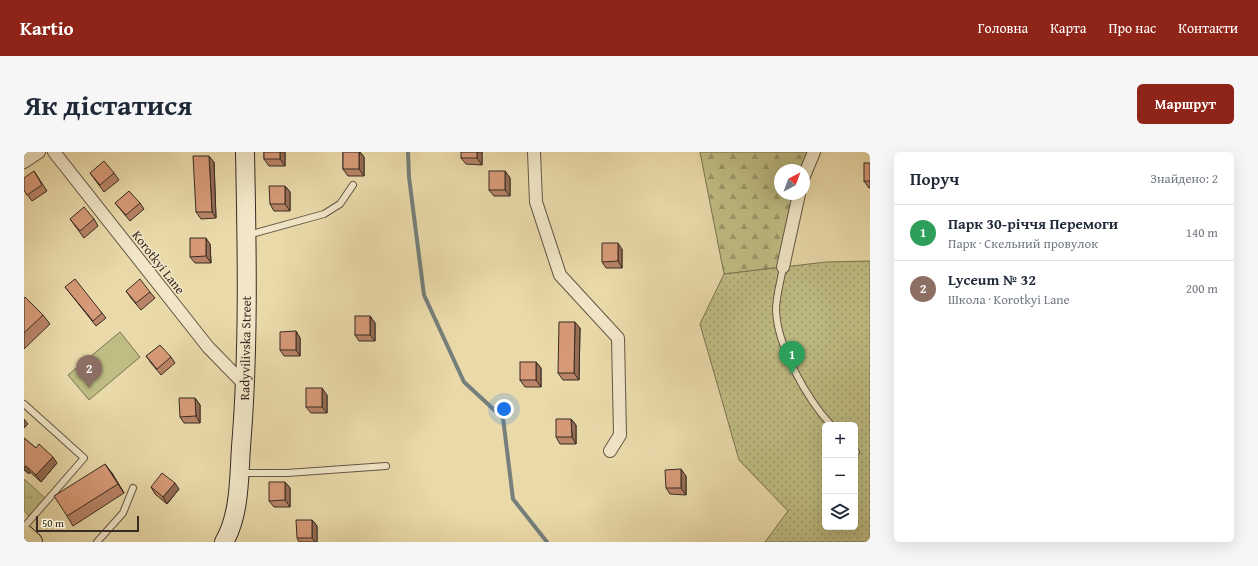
<!DOCTYPE html>
<html lang="uk">
<head>
<meta charset="utf-8">
<style>
  body { margin:0; font-family:"Gentium Book Plus",serif; background:#f6f6f7; color:#1f2937 }
  .controls { position:absolute; right:12px; bottom:12px; display:grid; overflow:hidden; border-radius:6px; box-shadow:0 4px 16px #0002 }
  .controls button { width:36px; height:36px; display:grid; place-items:center; padding:0; border:0; border-bottom:1px solid #e0e1e3; background:#fff; color:#1f2937; font:20px sans-serif }
  .compass { position:absolute; left:750px; top:12px; width:36px; height:36px; border-radius:50%; background:#fff; box-shadow:0 4px 16px #0002; rotate:41deg }
  .scale { position:absolute; left:12px; bottom:10px; width:103px; box-sizing:border-box; padding-left:4px; border:2px solid #372b23; border-top:0; font-size:11px; line-height:14px; white-space:nowrap; color:#372b23; -webkit-text-stroke:3px #f1e7c8; paint-order:stroke }
  .you { position:absolute; left:480px; top:257px; width:14px; height:14px; margin:-10px; border:3px solid #fff; border-radius:50%; background:#1a73e8; box-shadow:0 0 0 6px #1a73e833 }
  .badge { display:grid; place-items:center; width:26px; height:26px; border-radius:50%; background:#8f2418; color:#fff; font-size:13px; font-weight:700 }
  .pin { position:absolute; translate:-50% -33px; filter:drop-shadow(0 1px 2px #0008) }
  .pin::after { content:''; position:absolute; top:21px; width:14px; height:12px; background:inherit; clip-path:polygon(0 0,100% 0,50% 100%) }
  .list { margin:0; padding:0; list-style:none }
  h2 { display:flex; justify-content:space-between; align-items:center; height:52px; margin:0; padding:0 16px; font-size:17px }
  h2 small { font-size:13px; font-weight:400; color:#747a83 }
  .list li { display:grid; grid-template-columns:26px 1fr auto; gap:12px; align-items:center; box-sizing:border-box; height:56px; padding:0 16px; border-top:1px solid #e0e1e3 }
  .list b { display:block; font-size:15px; white-space:nowrap }
  .list p { margin:0; font-size:13px; white-space:nowrap; color:#747a83 }
  .list em { font-size:13px; font-style:normal; color:#747a83 }
  .icon { flex:none; width:22px; height:22px; fill:none; stroke:currentColor; stroke-width:2; stroke-linecap:round; stroke-linejoin:round }
  .map { position:relative; flex:none; width:846px; height:390px; overflow:hidden; border-radius:6px }
  header { display:flex; align-items:center; gap:24px; box-sizing:border-box; height:56px; padding:0 20px; background:#8f2418; color:#fff }
  header strong { font-size:19px }
  nav { display:flex; gap:22px; margin-inline-start:auto; font-size:14px }
  .intro { display:flex; align-items:center; justify-content:space-between; box-sizing:border-box; height:96px; padding:0 24px }
  h1 { margin:0; font-size:28px }
  .button { padding:10px 18px; border-radius:6px; background:#8f2418; color:#fff; font-size:14px; font-weight:700 }
  main { display:flex; gap:24px; padding:0 24px }
  aside { flex:1; background:#fff; border-radius:6px; box-shadow:0 4px 16px #0002 }
  .map>svg:first-child { display:block }
</style>
</head>
<body>
<header>
<strong>Kartio</strong>
<nav><a>Головна</a><a>Карта</a><a>Про нас</a><a>Контакти</a></nav>
</header>
<div class="intro"><h1>Як дістатися</h1><a class="button">Маршрут</a></div>
<main>
<div class="map">
<svg width="846" height="390" viewBox="0 0 846 390">
  <defs>
    <pattern id="grass-tufts" width="24" height="20" patternUnits="userSpaceOnUse"><rect width="24" height="20" fill="#bfbd84"/><path d="M3 7l-1-3M5 7V3M7 7l1-3M15 17l-1-3M17 17v-4M19 17l1-3" fill="none" stroke="#9c9a6c"/></pattern>
    <pattern id="forest-firs" width="22" height="20" patternUnits="userSpaceOnUse"><rect width="22" height="20" fill="#bfbd84"/><path d="M5 1l3.5 6h-7zM16 11l3.5 6h-7z" fill="#9c9a6c"/></pattern>
    <pattern id="park-dots" width="8" height="8" patternUnits="userSpaceOnUse"><rect width="8" height="8" fill="#bfbd84"/><path d="M2 2h.1M6 6h.1" fill="none" stroke="#9c9a6c" stroke-width="1.8" stroke-linecap="round"/></pattern>
  </defs>
  <rect width="100%" height="100%" fill="#eadaaa"/>
  <filter id="stains"><feTurbulence type="fractalNoise" baseFrequency=".005" numOctaves="4"/><feColorMatrix values="0 0 0 0 .2 0 0 0 0 .09 0 0 0 0 .02 0 0 0 .5 -.17"/></filter>
  <radialGradient id="worn" r=".72"><stop offset=".6" stop-color="#630" stop-opacity="0"/><stop offset="1" stop-color="#630" stop-opacity=".3"/></radialGradient>
  <path fill="url(#grass-tufts)" stroke="#7b7454" d="M0,327L22,347L6,365L0,359Z"/>
  <path fill="url(#forest-firs)" stroke="#7b7454" d="M676,0H790L780,18H756V42H775L759,115L700,122Z"/>
  <path fill="url(#park-dots)" stroke="#7b7454" fill-rule="evenodd" d="M846,109V390H741L764,359L715,308L676,172L700,122L802,110ZM801,273H831V375H801Z"/>
  <path fill="#bfbd84" stroke="#7b7454" d="M96,180L116,205L65,248L44,223Z"/>
  <g fill="none" stroke-linecap="round" stroke-linejoin="round">
    <path stroke="#757f7b" stroke-width="4" d="M384,0L385,25L400,143L440,230L479,266L489,347L523,390"/>
    <g stroke="#645745" stroke-width="8">
      <g id="lane">
        <path d="M224,83L300,62L316,52L329,33"/>
        <path d="M759,115C757,128 752,144 752,158C753,194 783,247 807,273"/>
        <path d="M0,252L60,306L0,375"/>
        <path d="M831,299L832,300"/>
        <path d="M217,321H263L362,314"/>
        <path d="M73,390L99,361L109,336"/>
      </g>
    </g>
    <g stroke="#645745" stroke-width="14">
      <g id="street">
        <path d="M30,0L184,195L222,234"/>
        <path d="M510,0L512,50L536,123L594,186L596,283L586,299"/>
        <path d="M0,10L15,0"/>
        <path d="M780,24L790,0"/>
        <path d="M759,115L775,42"/>
      </g>
    </g>
    <g stroke="#372b23" stroke-width="20">
      <path id="secondary" d="M200,390C216,363 215,325 217,295C225,197 223,98 221,0"/>
    </g>
    <g stroke="#372b23" stroke-width="22">
      <path id="primary" d="M0,383L8,390"/>
    </g>
    <use href="#lane" stroke="#f1e7c8" stroke-width="6"/>
    <use href="#street" stroke="#f1e7c8" stroke-width="12"/>
    <use href="#secondary" stroke="#f1e7c8" stroke-width="18"/>
    <use href="#primary" stroke="#eadaaa" stroke-width="20"/>
  </g>
  <g fill="#b98467" stroke="#372b23">
    <path d="M240,0H261V14H245L240,7Z"/>
    <path d="M319,0H336L340,5V24H324L319,17Z"/>
    <path d="M458,0V13L442,12L437,6Z"/>
    <path d="M190,10L192,66L177,67L172,60Z"/>
    <path d="M846,11V36H845L840,29Z"/>
    <path d="M10,19L23,39L8,49L0,38Z"/>
    <path d="M481,19L486,26V44H470L465,38Z"/>
    <path d="M66,21H90L95,28L80,40Z"/>
    <path d="M261,34L266,40V59H250L246,52Z"/>
    <path d="M91,51H116L120,57L106,69Z"/>
    <path d="M46,67H70L74,74L60,86Z"/>
    <path d="M186,92L187,111H171L166,105Z"/>
    <path d="M598,97V116H582L578,110Z"/>
    <path d="M41,135L78,161L82,166L72,174Z"/>
    <path d="M102,139L126,140L131,146L117,158L107,146Z"/>
    <path d="M0,146L19,163L26,172L0,197Z"/>
    <path d="M346,164L351,171V189H335L331,183Z"/>
    <path d="M556,176L555,228H539L534,221Z"/>
    <path d="M272,179L276,186V204H260L256,198Z"/>
    <path d="M122,204L147,205L151,211L137,223L127,211Z"/>
    <path d="M512,210L517,216V235H501L496,228Z"/>
    <path d="M303,243V261H287L282,255Z"/>
    <path d="M171,246L176,253V271H160L156,265Z"/>
    <path d="M547,267L552,273V292H536L532,285Z"/>
    <path d="M0,286L12,296L33,311L17,330L6,320L5,322L0,318Z"/>
    <path d="M88,321L100,341L49,374L43,364Z"/>
    <path d="M662,324V343L646,342L642,336Z"/>
    <path d="M261,330L266,336V355H250L245,349Z"/>
    <path d="M127,335L155,337L143,352L131,342Z"/>
    <path d="M288,368L293,374V390H275L273,386Z"/>
  </g>
  <g fill="#966c54" stroke="#372b23">
    <path d="M256,0H261V14L256,7Z"/>
    <path d="M335,0H336L340,5V24L335,17Z"/>
    <path d="M453,0H458V13L453,6Z"/>
    <path d="M185,4L190,10L192,66L188,60Z"/>
    <path d="M481,19L486,26V44L481,38Z"/>
    <path d="M261,34L266,40V59L261,52Z"/>
    <path d="M182,86L186,92L187,111L182,104Z"/>
    <path d="M594,91L598,97V116L594,109Z"/>
    <path d="M346,164L351,171V189L346,183Z"/>
    <path d="M551,170L556,176L555,228L550,221Z"/>
    <path d="M272,179L276,186V204L272,198Z"/>
    <path d="M512,210L517,216V235L512,228Z"/>
    <path d="M298,236L303,243V261L298,255Z"/>
    <path d="M171,246L176,253V271L172,264Z"/>
    <path d="M0,267L4,272L0,276Z"/>
    <path d="M547,267L552,273V292L548,285Z"/>
    <path d="M29,305L33,311L17,330L12,323Z"/>
    <path d="M81,312L88,321L100,341L94,332Z"/>
    <path d="M2,314L6,320L5,322L0,316Z"/>
    <path d="M657,317L662,324V343L657,336Z"/>
    <path d="M261,330L266,336V355L261,348Z"/>
    <path d="M151,331L155,337L143,352L139,345Z"/>
    <path d="M288,368L293,374V390H291L288,386Z"/>
  </g>
  <g fill="#d79a78" stroke="#372b23">
    <rect x="240" y="0" width="16" height="7"/>
    <rect x="319" y="0" width="16" height="17"/>
    <rect x="437" y="0" width="16" height="6"/>
    <path d="M169,4H185L188,60H172Z"/>
    <path d="M80,9L90,21L76,33L66,21Z"/>
    <rect x="840" y="11" width="6" height="18"/>
    <path d="M10,19L18,33L3,43L0,38V26Z"/>
    <rect x="465" y="19" width="16" height="19"/>
    <path d="M245,34H261V52H246Z"/>
    <path d="M105,39L116,51L102,63L91,51Z"/>
    <path d="M60,55L70,67L56,79L46,67Z"/>
    <path d="M166,86H182V104L166,105Z"/>
    <path d="M578,91H594V109L578,110Z"/>
    <path d="M51,127L78,161L69,169L41,135Z"/>
    <path d="M116,127L126,140L112,151L102,139Z"/>
    <path d="M1,145L19,163L0,181V146Z"/>
    <rect x="331" y="164" width="15" height="19"/>
    <path d="M535,170H551L550,221H534Z"/>
    <path d="M272,179V198H256V180Z"/>
    <path d="M136,193L147,205L133,217L122,204Z"/>
    <rect x="496" y="210" width="16" height="18"/>
    <rect x="282" y="236" width="16" height="19"/>
    <path d="M155,246H171L172,264L156,265Z"/>
    <path d="M532,267H547L548,285H532Z"/>
    <path d="M0,286L12,296L15,292L29,305L12,323L2,314L0,315Z"/>
    <path d="M81,312L94,332L43,364L30,344Z"/>
    <path d="M657,317V336H642L641,318Z"/>
    <path d="M138,321L151,331L139,345L127,335Z"/>
    <path d="M245,330H261V348L245,349Z"/>
    <path d="M272,368H288V386H273Z"/>
  </g>
  <g text-anchor="middle" stroke-width="3" stroke-linejoin="round" paint-order="stroke">
    <g font-size="13" fill="#372b23" stroke="#f1e7c8">
      <text transform="translate(135 110) rotate(52)" y="5">Korotkyi Lane</text>
      <text transform="translate(221 196) rotate(-89)" y="5">Radyvilivska Street</text>
    </g>
  </g>
  <rect width="100%" height="100%" filter="url(#stains)"/>
  <rect width="100%" height="100%" fill="url(#worn)"/>
</svg>
<div class="controls">
<button>+</button>
<button>−</button>
<button><svg class="icon" aria-label="layers" viewBox="0 0 24 24"><path d="M12 4l9 5-9 5-9-5zM3 14l9 5 9-5"/></svg></button>
</div>
<svg class="compass" viewBox="-18 -18 36 36"><path d="M0-13l5 13h-10z" fill="#e53935"/><path d="M0 13l5-13h-10z" fill="#747a83"/></svg>
<div class="scale">50 m</div>
<div class="you"></div>
<div class="pin badge" style="left:768px;top:222px;background:#2e9e5b">1</div>
<div class="pin badge" style="left:65px;top:236px;background:#8d6e63">2</div>
</div>
<aside>
<h2>Поруч<small>Знайдено: 2</small></h2>
<ul class="list">
<li><span class="badge" style="background:#2e9e5b">1</span><div><b>Парк 30-річчя Перемоги</b><p>Парк · Скельний провулок</p></div><em>140 m</em></li>
<li><span class="badge" style="background:#8d6e63">2</span><div><b>Lyceum № 32</b><p>Школа · Korotkyi Lane</p></div><em>200 m</em></li>
</ul>
</aside>
</main>
</body>
</html>
